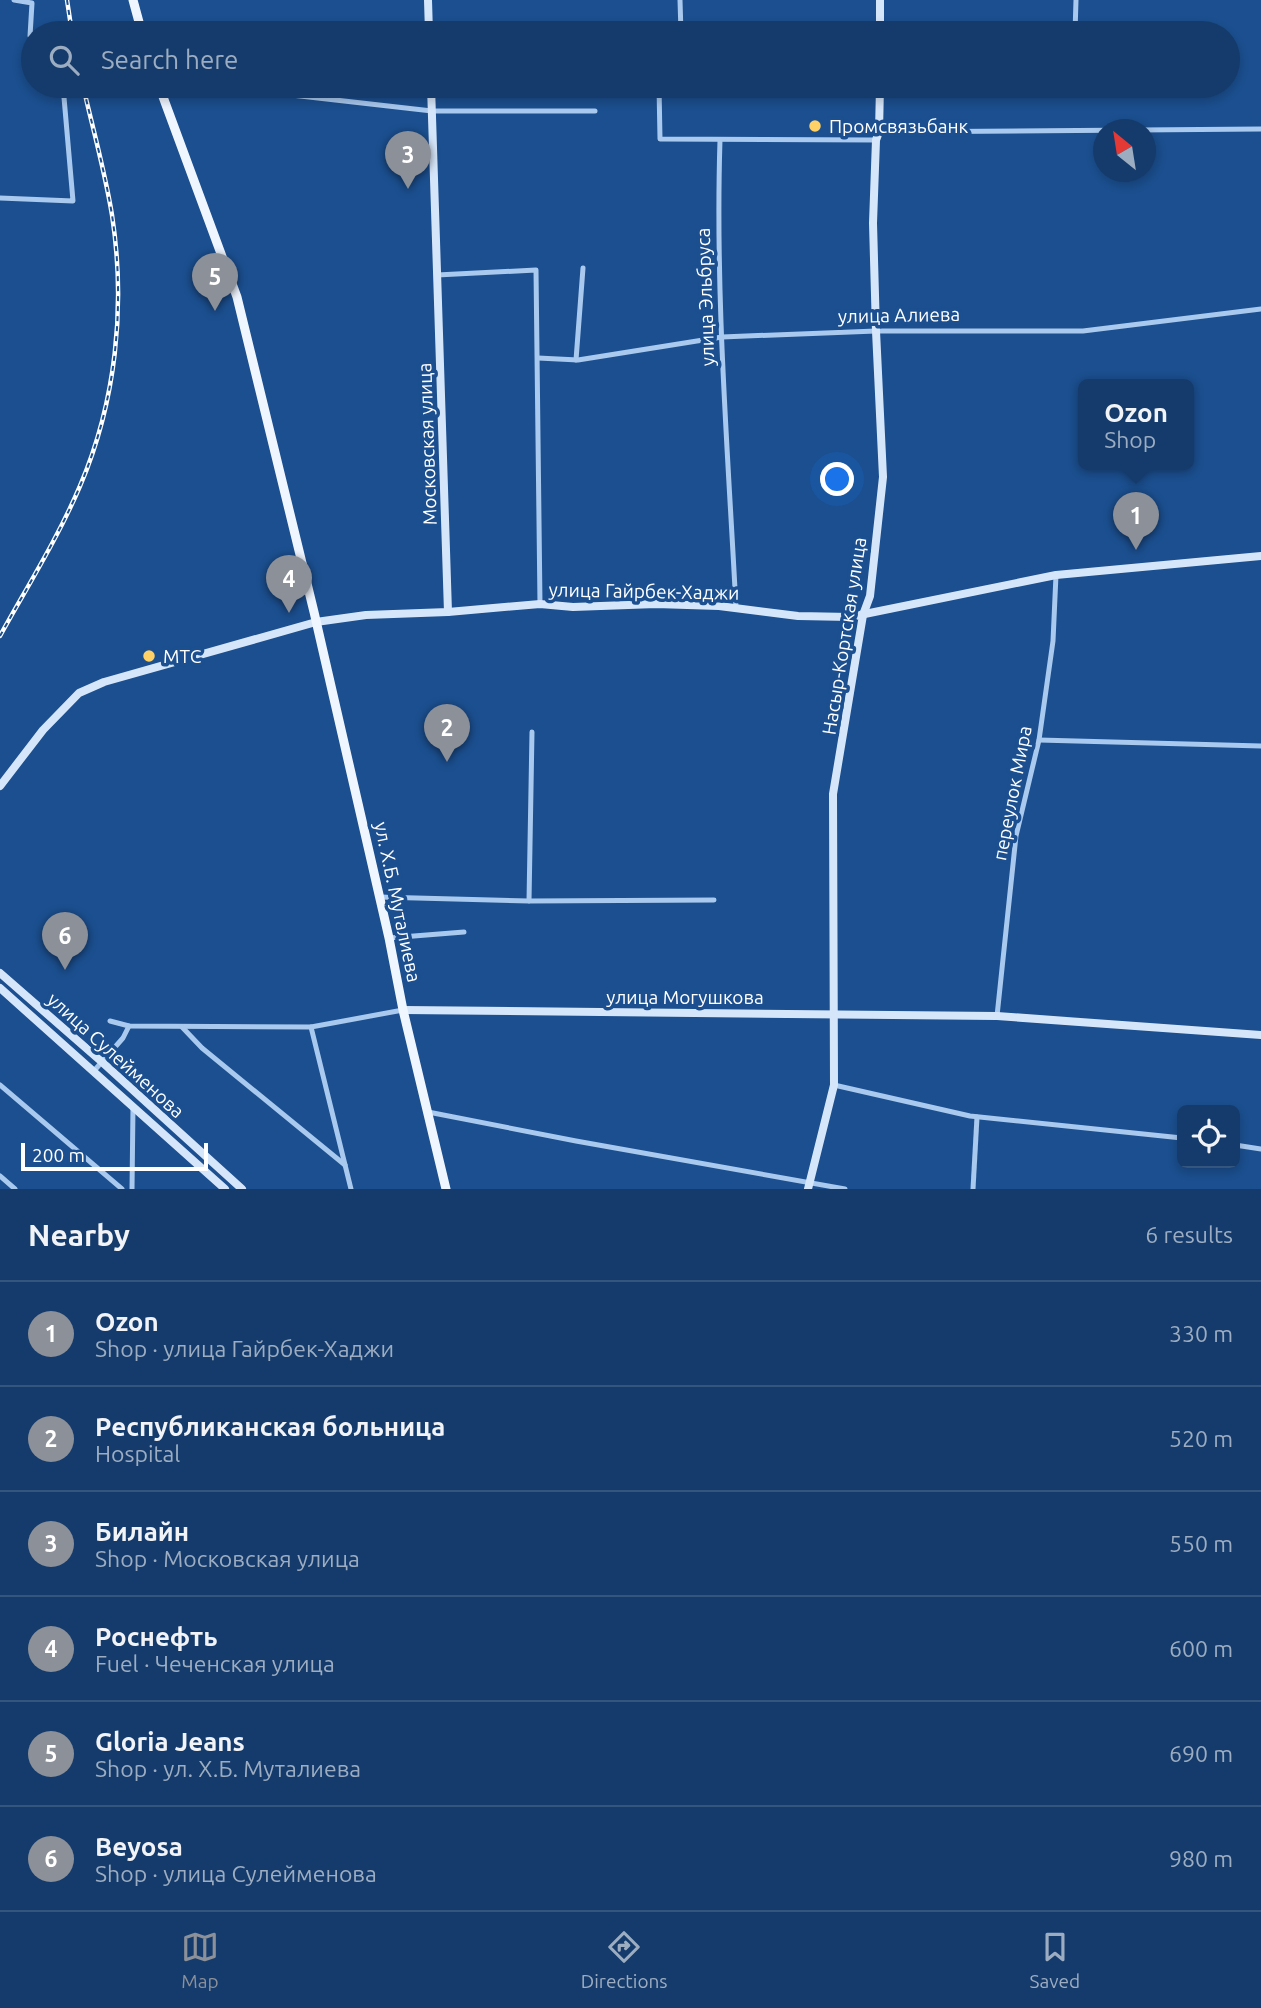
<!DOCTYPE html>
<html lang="en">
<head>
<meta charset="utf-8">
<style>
  body { margin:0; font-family:Ubuntu,sans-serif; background:#1d4271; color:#f1f3f6 }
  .controls { position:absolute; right:21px; bottom:21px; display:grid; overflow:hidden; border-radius:10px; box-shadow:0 4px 10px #0003 }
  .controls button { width:63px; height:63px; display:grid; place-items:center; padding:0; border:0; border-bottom:2px solid #33557e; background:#143b6b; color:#f1f3f6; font:35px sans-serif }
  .compass { position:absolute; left:1093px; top:119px; width:63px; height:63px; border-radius:50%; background:#143b6b; box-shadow:0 4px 10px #0003; rotate:330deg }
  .scale { position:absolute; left:21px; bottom:18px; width:187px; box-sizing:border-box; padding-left:7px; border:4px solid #fff; border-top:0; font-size:19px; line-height:24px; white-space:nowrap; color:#fff; -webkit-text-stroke:5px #1b4f8f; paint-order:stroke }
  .you { position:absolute; left:838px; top:480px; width:24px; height:24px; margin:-18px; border:5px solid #fff; border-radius:50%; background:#1a73e8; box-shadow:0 0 0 10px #1a73e833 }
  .badge { display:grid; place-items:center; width:46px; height:46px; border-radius:50%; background:#8c9099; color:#fff; font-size:23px; font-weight:700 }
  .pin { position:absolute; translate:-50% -58px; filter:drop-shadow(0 2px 4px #0008) }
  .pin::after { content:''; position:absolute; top:37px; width:24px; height:21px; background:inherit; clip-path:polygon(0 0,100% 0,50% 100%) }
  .popup { position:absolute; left:1078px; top:379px; width:116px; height:91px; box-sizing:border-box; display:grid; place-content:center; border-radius:10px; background:#143b6b; filter:drop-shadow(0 2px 5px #0005); font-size:23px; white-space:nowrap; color:#9dadc1 }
  .popup b { font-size:26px; color:#f1f3f6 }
  .popup::after { content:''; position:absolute; left:50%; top:100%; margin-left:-14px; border:14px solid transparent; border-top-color:#143b6b }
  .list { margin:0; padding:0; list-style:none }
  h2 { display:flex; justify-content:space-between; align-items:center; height:91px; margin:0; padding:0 28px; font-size:30px }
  h2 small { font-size:23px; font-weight:400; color:#9dadc1 }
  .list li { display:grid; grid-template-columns:46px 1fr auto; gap:21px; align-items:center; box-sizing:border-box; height:105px; padding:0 28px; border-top:2px solid #33557e }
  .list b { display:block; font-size:26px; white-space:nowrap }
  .list p { margin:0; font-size:23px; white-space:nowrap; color:#9dadc1 }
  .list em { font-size:23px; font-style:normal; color:#9dadc1 }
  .icon { flex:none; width:38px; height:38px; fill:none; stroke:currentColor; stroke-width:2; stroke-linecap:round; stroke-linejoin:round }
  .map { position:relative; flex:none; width:1261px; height:1189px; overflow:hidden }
  .search { position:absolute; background:#143b6b; box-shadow:0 4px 10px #0003; left:21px; right:21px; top:21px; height:77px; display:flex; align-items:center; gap:18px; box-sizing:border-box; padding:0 24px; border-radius:38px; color:#9dadc1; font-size:26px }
  .sheet { height:721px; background:#143b6b }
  nav { display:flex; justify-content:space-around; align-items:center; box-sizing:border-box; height:98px; border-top:2px solid #33557e; background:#143b6b; font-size:19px; color:#9dadc1 }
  nav a { display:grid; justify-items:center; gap:4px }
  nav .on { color:#8c9099 }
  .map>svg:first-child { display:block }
</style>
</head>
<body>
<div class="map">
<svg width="1261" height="1189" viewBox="0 0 1261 1189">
  <rect width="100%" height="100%" fill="#1b4f8f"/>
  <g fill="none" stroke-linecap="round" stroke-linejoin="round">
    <g stroke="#a9c9ee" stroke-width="5">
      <path d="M14,0L32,3L30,36L33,37"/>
      <path d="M680,0L681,33"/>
      <path d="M1075,33L1076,0"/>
      <path d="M659,86L660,139L876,140"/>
      <path d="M265,92L432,111H595"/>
      <path d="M879,132L1261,129"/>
      <path d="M720,140C715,296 728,452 736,608"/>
      <path d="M0,198L73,201L63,86"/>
      <path d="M437,275L536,270L540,604"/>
      <path d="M538,358L578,360L722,337L876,331H1083L1261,309"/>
      <path d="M576,360L583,268"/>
      <path d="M1039,740L1261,746"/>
      <path d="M379,897L529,901L714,900"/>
      <path d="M529,901L532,732"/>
      <path d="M389,938L464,932"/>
      <path d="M997,1016L1016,836L1039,740L1053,641L1056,575"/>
      <path d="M110,1021L129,1026L311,1027L403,1010"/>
      <path d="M182,1027L202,1048L345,1165"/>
      <path d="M311,1027L351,1189"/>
      <path d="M93,1072L123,1038L129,1026"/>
      <path d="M0,1085L122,1189"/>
      <path d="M834,1085L970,1116L1182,1138"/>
      <path d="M428,1112L576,1141L845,1189"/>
      <path d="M1235,1145L1261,1149"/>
      <path d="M0,1176L15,1189"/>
      <path d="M132,1189L133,1107"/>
      <path d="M973,1189L977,1117"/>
    </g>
    <g stroke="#d6e6fa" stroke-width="8">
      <path d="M428,0L429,33"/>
      <path d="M880,33V0"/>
      <path d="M431,86L448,612"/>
      <path d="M0,786L43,730L79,693L104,682L316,622L366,615L448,612L540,604L573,607L656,604L719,606L798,616L850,617L1056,575L1261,556"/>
      <path d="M0,973L102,1062L242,1189"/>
      <path d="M0,988L225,1189"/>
      <path d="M403,1010L997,1016L1261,1035"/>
      <path d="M808,1189L834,1085L833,794L863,615L870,596L883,477L876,331L873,223L876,140L879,132L880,86"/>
    </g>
    <g stroke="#f0f6ff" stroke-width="9">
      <path d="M133,0L142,33"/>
      <path d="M159,86L237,297L314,612L389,938L403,1010L446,1189"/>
    </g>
    <g stroke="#fff" stroke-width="4.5">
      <g id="rail">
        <path d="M67,0L72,33"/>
        <path d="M0,636C27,587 58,538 80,486C116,402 126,306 112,215C105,172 93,129 83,86"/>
      </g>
    </g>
    <use href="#rail" stroke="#1b4f8f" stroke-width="2" stroke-dasharray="5" stroke-linecap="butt"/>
  </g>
  <g fill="#ffd166" stroke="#1b4f8f" stroke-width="2.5">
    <circle cx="815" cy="126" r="7"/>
    <circle cx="149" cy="656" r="7"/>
  </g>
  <g text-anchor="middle" stroke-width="7" stroke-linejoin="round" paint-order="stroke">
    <g font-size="19" fill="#fff" stroke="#1b4f8f" text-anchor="start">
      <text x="829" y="133">Промсвязьбанк</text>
      <text x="163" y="663">МТС</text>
    </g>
    <g font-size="19" fill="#fff" stroke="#1b4f8f">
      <text transform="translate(705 297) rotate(-92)" y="7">улица Эльбруса</text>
      <text transform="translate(899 315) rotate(-1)" y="7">улица Алиева</text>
      <text transform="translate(427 444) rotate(-92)" y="7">Московская улица</text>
      <text transform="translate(644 591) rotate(1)" y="7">улица Гайрбек-Хаджи</text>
      <text transform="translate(844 636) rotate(-81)" y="7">Насыр-Кортская улица</text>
      <text transform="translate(1012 793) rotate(-79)" y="7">переулок Мира</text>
      <text transform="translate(398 902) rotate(78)" y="7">ул. Х.Б. Муталиева</text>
      <text x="685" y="1004">улица Могушкова</text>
      <text transform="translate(116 1055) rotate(42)" y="7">улица Сулейменова</text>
    </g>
  </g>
</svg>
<div class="controls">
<button><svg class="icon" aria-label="locate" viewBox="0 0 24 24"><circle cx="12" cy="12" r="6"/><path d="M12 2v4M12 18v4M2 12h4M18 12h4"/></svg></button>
</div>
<svg class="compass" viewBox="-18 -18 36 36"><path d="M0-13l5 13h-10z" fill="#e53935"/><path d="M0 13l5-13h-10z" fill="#9dadc1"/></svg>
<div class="scale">200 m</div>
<div class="you"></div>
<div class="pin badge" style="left:1136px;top:550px">1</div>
<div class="popup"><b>Ozon</b>Shop</div>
<div class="pin badge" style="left:447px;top:762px">2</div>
<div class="pin badge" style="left:408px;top:189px">3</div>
<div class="pin badge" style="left:289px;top:613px">4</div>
<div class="pin badge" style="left:215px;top:311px">5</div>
<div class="pin badge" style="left:65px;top:970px">6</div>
<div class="search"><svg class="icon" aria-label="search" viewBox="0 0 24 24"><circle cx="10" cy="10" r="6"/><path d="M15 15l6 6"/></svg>Search here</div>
</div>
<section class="sheet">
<h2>Nearby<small>6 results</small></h2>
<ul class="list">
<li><span class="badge">1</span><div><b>Ozon</b><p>Shop · улица Гайрбек-Хаджи</p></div><em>330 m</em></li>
<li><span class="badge">2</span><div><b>Республиканская больница</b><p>Hospital</p></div><em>520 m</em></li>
<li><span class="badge">3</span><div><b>Билайн</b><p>Shop · Московская улица</p></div><em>550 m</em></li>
<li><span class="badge">4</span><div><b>Роснефть</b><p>Fuel · Чеченская улица</p></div><em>600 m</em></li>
<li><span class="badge">5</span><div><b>Gloria Jeans</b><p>Shop · ул. Х.Б. Муталиева</p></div><em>690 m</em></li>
<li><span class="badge">6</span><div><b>Beyosa</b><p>Shop · улица Сулейменова</p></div><em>980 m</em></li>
</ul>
</section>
<nav>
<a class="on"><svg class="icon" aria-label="map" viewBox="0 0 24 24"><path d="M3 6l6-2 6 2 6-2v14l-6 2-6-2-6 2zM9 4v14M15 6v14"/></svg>Map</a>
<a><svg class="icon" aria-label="directions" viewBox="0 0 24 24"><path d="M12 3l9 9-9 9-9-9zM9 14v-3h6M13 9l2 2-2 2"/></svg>Directions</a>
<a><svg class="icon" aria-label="saved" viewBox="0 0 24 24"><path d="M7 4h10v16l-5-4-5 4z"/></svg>Saved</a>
</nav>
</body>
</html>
